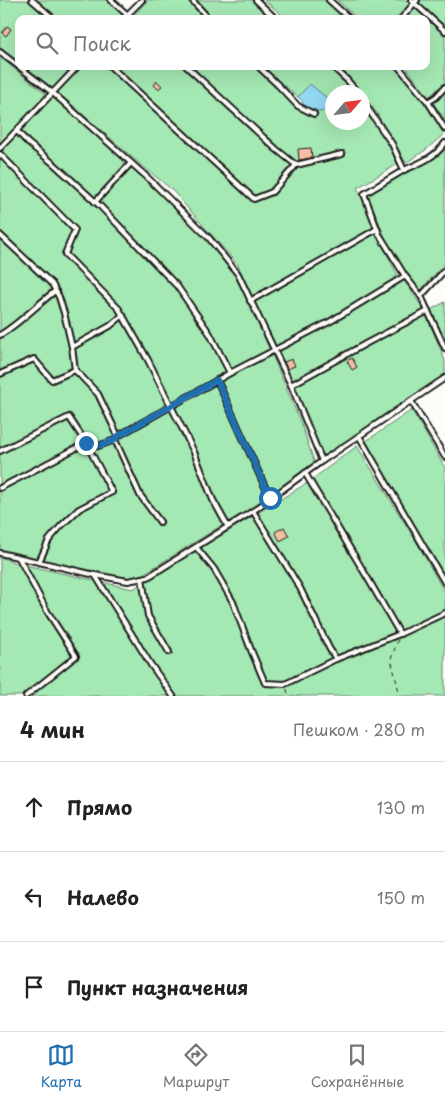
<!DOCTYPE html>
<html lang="ru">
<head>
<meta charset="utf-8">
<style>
  body { margin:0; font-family:"Playpen Sans",sans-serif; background:#f2f2f2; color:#222 }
  .compass { position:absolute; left:325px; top:85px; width:45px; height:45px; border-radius:50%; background:#fff; box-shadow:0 5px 20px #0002; rotate:62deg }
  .stop { position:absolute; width:15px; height:15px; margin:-11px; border:4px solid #1f6fb2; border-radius:50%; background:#fff }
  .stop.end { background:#1f6fb2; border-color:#fff; box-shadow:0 1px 5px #0008 }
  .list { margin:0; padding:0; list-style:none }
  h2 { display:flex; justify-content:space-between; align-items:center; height:65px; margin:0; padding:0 20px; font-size:21px }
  h2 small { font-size:16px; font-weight:400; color:#767676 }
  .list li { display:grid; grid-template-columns:32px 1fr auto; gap:15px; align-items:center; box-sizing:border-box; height:90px; padding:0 20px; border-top:1px solid #e0e0e0 }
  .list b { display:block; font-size:19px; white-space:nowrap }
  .list em { font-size:16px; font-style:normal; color:#767676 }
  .icon { flex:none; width:28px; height:28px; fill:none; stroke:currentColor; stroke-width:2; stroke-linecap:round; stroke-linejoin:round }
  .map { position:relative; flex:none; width:445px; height:696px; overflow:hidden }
  .search { position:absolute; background:#fff; box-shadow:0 5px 20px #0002; left:15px; right:15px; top:15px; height:55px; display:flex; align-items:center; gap:12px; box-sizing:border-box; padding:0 18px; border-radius:10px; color:#767676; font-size:19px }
  .sheet { height:335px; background:#fff }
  nav { display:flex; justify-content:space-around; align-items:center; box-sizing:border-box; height:70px; border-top:1px solid #e0e0e0; background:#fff; font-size:14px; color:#767676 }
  nav a { display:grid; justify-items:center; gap:2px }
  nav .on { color:#1f6fb2 }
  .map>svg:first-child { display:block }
</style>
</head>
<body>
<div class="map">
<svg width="445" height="696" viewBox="0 0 445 696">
  <rect width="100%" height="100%" fill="#fdfcf7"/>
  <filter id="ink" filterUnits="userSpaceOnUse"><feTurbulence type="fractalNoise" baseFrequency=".02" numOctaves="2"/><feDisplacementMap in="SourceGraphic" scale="10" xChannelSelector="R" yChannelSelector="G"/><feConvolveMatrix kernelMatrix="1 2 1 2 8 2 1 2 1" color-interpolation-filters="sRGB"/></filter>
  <g filter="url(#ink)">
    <g fill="#a4e8b3" stroke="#608268">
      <path d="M0,0H29L51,19H19V64L0,49Z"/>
      <path d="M36,0H110L125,13L119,19H57Z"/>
      <path d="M148,0H188L206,19H130Z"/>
      <path d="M196,0H256L279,19H214Z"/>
      <path d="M264,0H329L349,19H287Z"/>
      <path d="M337,0H406L412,6L397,19H358Z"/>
      <path d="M419,0H445V82L429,97L405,66H426V19H403Z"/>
      <path d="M0,57L47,95L0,143Z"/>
      <path d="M22,66H73L51,90Z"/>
      <path d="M81,66H256L271,80L300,112C307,107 313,109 321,112L328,99L310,84L298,97L275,78L263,66H331L354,92H332V122H362L363,103L388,141L400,163L357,188L370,210L377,234L398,276C389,286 376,292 364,300C335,317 306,332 276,347L273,346L238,265L171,189L140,164L57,92Z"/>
      <path d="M339,66H399L445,130V133L427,149L406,163L376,112L363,95L362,92H361Z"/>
      <path d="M445,90V120L432,101Z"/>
      <path d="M53,96L167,193L209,238L236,270L301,423L315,464L267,500L219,527L134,580L62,565L0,551V152Z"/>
      <path d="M445,143V263L419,292L393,258L367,192L410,167Z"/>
      <path d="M404,280L424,310L443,355L445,361V377L383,415L322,460L276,353L332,323Z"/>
      <path d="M445,302V342L430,310Z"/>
      <path d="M412,410L445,468V577L394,491L366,441Z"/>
      <path d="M357,446L416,541L445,593V696H0V557L16,563L133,589L307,483Z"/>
    </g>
    <path fill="#94daf5" stroke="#648e9e" d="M310,84L328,99L329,108L321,112L313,109H305L302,101L298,97Z"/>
    <g fill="#f3bfa4" stroke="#1c1c1c">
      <path d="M7,26L11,29L6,36L2,33Z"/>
      <path d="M157,81L162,86L158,89L154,85Z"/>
      <path d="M311,148L312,158L299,160L298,149Z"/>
      <path d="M352,358L357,367L352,370L347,361Z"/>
      <path d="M292,359L295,366L287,369L284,362Z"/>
      <path d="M284,527L289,536L280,541L275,532Z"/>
    </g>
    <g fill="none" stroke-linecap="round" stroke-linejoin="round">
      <g stroke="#1c1c1c" stroke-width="8">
        <g id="lane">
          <path d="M32,0L54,19"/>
          <path d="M111,0L132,19"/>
          <path d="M192,0L209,19"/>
          <path d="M256,0L276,19"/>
          <path d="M329,0L350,19"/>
          <path d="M411,0L445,31"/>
          <path d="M123,19L142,0"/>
          <path d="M401,19L417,0"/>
          <path d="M0,52L53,93L148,178L209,238L238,274L291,385L322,461"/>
          <path d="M110,66L254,199L272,192L296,165"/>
          <path d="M186,66L276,149L296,165L342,154"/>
          <path d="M258,66L278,85L298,106L314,114"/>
          <path d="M332,66L348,81L357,92"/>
          <path d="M398,66L428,102L445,129"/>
          <path d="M362,100L392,144L404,170L364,194L379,234L405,276L421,296"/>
          <path d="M428,102L436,97L445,87"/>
          <path d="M17,131L28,143L54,164L100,206L177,286L210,334L230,373"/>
          <path d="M0,148L78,66"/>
          <path d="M0,154L75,230L65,254L119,309L148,360L194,452L213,500L228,527"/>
          <path d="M404,170C418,164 436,157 445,143"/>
          <path d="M95,202L131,163"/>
          <path d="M0,235L52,284L59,297L64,313L72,347L75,370L52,380L34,359L0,374"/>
          <path d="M445,270L421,296L445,348"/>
          <path d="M250,301L377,229"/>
          <path d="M0,335C20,323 37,305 55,291"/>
          <path d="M72,347L110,326L123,315"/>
          <path d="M75,370L98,394L118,436"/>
          <path d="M217,380L270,498"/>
          <path d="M291,385L367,343L428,311"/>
          <path d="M411,401L445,457"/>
          <path d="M359,436L445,583"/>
          <path d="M0,451L69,417L86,443L112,492L79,509L61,526L49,540L39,562"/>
          <path d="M305,473L367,577L400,634L445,613"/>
          <path d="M0,488L86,443L98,446L115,440"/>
          <path d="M253,511L300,588L329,648L336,659L400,634"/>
          <path d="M160,522L140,495L115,440L118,436L230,373L331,321L405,276"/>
          <path d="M196,547L214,569L233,602L251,650L265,683L285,684L336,659"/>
          <path d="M0,553L95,575L128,581L148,577L253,511L322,461L445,378"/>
          <path d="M19,558L47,611L76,656L26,696"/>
          <path d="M95,575L151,665L173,696"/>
          <path d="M142,578L148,616L169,652"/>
        </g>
      </g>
      <g stroke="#1c1c1c" stroke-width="1" stroke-dasharray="4 4" stroke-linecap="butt">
        <path d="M398,640L391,659L400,696"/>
        <path d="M287,689L288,696"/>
      </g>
      <use href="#lane" stroke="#fdfcf7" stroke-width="4"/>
    </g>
  </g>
  <g fill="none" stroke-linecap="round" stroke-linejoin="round" filter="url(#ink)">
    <path stroke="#1f6fb2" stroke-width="6" d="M86,443L98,446L115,440L118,436L217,380L270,498"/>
  </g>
</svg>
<svg class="compass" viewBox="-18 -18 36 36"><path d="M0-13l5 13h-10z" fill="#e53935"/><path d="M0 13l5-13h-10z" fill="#767676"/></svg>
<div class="stop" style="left:270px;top:498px"></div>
<div class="stop end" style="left:86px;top:443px"></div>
<div class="search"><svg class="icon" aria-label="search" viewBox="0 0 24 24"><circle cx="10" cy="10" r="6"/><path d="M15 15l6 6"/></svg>Поиск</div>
</div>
<section class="sheet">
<h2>4 мин<small>Пешком · 280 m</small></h2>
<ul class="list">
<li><svg class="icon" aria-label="ahead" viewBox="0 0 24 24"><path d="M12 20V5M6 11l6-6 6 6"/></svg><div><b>Прямо</b></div><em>130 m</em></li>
<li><svg class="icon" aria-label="left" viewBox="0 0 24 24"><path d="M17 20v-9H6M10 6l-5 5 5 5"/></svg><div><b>Налево</b></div><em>150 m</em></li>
<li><svg class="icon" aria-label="arrive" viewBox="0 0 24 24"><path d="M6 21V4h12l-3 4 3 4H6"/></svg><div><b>Пункт назначения</b></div></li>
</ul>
</section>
<nav>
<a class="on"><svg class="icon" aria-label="map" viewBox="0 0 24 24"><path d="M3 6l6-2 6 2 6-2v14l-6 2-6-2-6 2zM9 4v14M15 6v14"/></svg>Карта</a>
<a><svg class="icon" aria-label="directions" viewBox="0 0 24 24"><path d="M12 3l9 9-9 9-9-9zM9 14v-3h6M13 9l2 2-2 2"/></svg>Маршрут</a>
<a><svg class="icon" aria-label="saved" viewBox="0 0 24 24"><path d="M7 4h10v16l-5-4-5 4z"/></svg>Сохранённые</a>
</nav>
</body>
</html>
